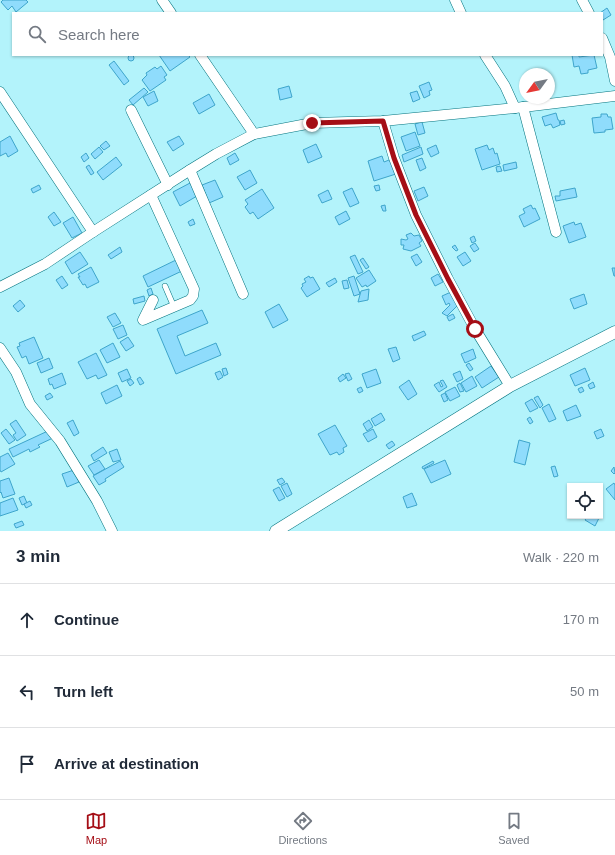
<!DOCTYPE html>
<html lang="en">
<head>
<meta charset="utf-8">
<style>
  body { margin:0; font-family:Arial,sans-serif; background:#f6f6f7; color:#1f2937 }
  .controls { position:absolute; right:12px; bottom:12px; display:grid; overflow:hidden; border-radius:0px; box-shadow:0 1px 3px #0004 }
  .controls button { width:36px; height:36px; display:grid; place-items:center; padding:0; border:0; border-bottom:1px solid #e0e1e3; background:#fff; color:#1f2937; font:20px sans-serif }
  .compass { position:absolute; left:519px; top:68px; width:36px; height:36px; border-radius:50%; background:#fff; box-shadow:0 1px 3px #0004; rotate:237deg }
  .stop { position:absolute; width:12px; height:12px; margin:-9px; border:3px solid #a50e16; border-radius:50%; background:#fff }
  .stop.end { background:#a50e16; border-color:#fff; box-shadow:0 1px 4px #0008 }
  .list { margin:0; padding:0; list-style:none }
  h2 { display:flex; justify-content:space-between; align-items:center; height:52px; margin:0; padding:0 16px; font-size:17px }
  h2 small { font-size:13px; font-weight:400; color:#747a83 }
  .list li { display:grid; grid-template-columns:26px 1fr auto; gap:12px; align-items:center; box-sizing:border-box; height:72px; padding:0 16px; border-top:1px solid #e0e1e3 }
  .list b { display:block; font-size:15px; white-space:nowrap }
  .list em { font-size:13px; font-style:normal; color:#747a83 }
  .icon { flex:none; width:22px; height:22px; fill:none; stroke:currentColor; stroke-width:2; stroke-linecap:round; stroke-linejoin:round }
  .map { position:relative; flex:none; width:615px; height:531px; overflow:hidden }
  .search { position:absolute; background:#fff; box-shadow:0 1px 3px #0004; left:12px; right:12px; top:12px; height:44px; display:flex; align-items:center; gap:10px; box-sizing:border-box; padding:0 14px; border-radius:0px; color:#747a83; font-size:15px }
  .sheet { height:268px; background:#fff }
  nav { display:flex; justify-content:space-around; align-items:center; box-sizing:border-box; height:56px; border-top:1px solid #e0e1e3; background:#fff; font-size:11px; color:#747a83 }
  nav a { display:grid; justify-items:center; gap:2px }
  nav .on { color:#a50e16 }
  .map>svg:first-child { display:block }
</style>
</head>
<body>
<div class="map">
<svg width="615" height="531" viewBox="0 0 615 531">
  <rect width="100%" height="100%" fill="#b3f3fb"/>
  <g fill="#8fdcfc" stroke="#3ea5cb">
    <path d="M3,0H26L28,2L16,12L12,6L8,10L1,2Z"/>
    <path d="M607,8L611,15L603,20L602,17V13H600Z"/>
    <circle cx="131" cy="58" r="3"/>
    <path d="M159,55H188L190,57L170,71Z"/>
    <path d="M572,55H579V57L594,55L597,68L588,70V73L581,74L579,66L574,67Z"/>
    <path d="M114,61L129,81L124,85L109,65Z"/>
    <path d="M161,66L167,75L164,77L166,80L150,91L142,80L147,75L146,73L155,67L157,69Z"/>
    <path d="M429,82L432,90L429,91L430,95L424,98L419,86Z"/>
    <path d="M289,86L292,97L280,100L278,89Z"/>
    <path d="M144,88L148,92L133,105L129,100Z"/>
    <path d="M154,91L158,101L148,106L143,97Z"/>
    <path d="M417,91L420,99L413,102L410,93Z"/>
    <path d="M209,94L215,105L199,114L193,103Z"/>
    <path d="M556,113L558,120H559L560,125L553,128L551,124L545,126L542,117Z"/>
    <path d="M601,114H607L608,117H611L613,129L605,130V132L594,133L592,118L601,117Z"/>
    <path d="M564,120L565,124L561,125L560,121Z"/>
    <path d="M422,122L425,133L418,135L415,124Z"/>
    <path d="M415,132L420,146L406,151L401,137Z"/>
    <path d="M10,136L18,151L8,157L6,153L0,156V142Z"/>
    <path d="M179,136L184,144L173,151L167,142Z"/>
    <path d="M106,141L110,146L104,150L100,146Z"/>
    <path d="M316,144L322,157L308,163L303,150Z"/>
    <path d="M436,145L439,153L431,157L427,149Z"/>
    <path d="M487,145L489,150L493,148L495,154L497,153L500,164L482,170L475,149Z"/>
    <path d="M99,147L103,152L95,159L91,154Z"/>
    <path d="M421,147L423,154L404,162L402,155Z"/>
    <path d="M86,153L89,158L84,162L81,157Z"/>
    <path d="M235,153L239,160L230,165L227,158Z"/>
    <path d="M382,156L384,162L394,158L399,173L374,181L368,161Z"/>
    <path d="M116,157L122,165L103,180L97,172Z"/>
    <path d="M422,158L426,168L420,171L416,160Z"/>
    <path d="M516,162L517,168L504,171L503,165Z"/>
    <path d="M89,165L94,173L91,175L86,167Z"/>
    <path d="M500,166L502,171L497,172L496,167Z"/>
    <path d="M250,170L257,183L245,190L237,177Z"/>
    <path d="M215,180L223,197L209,203L202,185Z"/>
    <path d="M190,183L197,196L180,206L173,192Z"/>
    <path d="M39,185L41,189L33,193L31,189Z"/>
    <path d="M379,185L380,190L376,191L374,186Z"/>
    <path d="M424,187L428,196L418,201L414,191Z"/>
    <path d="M352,188L359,203L350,207L343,192Z"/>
    <path d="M575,188L577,197L556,201L555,196H560V191Z"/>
    <path d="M262,189L274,208L258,219L253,212L250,214L245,207L248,204L245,200Z"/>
    <path d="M328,190L332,199L322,203L318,195Z"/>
    <path d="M385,205L386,211H383L381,206Z"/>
    <path d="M531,205L533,209L535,208L540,219L524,227L519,216L525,213L523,209Z"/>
    <path d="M346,211L350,219L339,225L335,217Z"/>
    <path d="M54,212L61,222L54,226L48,217Z"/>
    <path d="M73,217L82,233L72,238L63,223Z"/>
    <path d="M193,219L195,224L190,226L188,222Z"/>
    <path d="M574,222L575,225L581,223L586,237L569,243L563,226Z"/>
    <path d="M411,233L414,236L419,235L422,241L419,243L421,246L411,251L403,249L404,245H401V239L406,240L408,239L406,235Z"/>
    <path d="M474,236L476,241L472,243L470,238Z"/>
    <path d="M475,243L479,249L474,252L470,246Z"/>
    <path d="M455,245L458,250L456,251L452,247Z"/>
    <path d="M120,247L122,252L111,259L108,255Z"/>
    <path d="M80,252L88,264L72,274L65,262Z"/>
    <path d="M465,252L471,261L463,266L457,257Z"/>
    <path d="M417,254L422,262L416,266L411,257Z"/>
    <path d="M355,255L363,272L358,274L350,257Z"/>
    <path d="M363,258L369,267L366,269L360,260Z"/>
    <path d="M178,259L184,270L148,287L143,276Z"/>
    <path d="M91,267L99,282L87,288L85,284L83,285L78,277H80L78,274Z"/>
    <path d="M612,268H615V276H614Z"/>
    <path d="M369,270L376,281L367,287L366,285L362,287L356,278Z"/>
    <path d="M438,274L443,282L435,286L431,278Z"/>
    <path d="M62,276L68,285L62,289L56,280Z"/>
    <path d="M309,276L310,278L313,277L320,289L307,297L301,288L303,286L302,284L306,282L304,279Z"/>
    <path d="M354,276L360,294L354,296L348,278Z"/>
    <path d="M335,278L337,282L329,287L326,283Z"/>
    <path d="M347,280L349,288L344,289L342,281Z"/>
    <path d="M151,288L153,294L149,296L147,290Z"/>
    <path d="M369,289L368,300L358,302L361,291Z"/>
    <path d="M451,292L458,305L447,316L442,313L450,305L449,303L446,305L442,296Z"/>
    <path d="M584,294L587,304L574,309L570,299Z"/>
    <path d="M144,296L145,301L134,304L133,299Z"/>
    <path d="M20,300L25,306L18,312L13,306Z"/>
    <path d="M279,304L288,320L273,328L265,312Z"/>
    <path d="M202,310L208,323L177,336L185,356L216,343L221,355L176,374L157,329Z"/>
    <path d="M115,313L121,323L113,327L107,317Z"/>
    <path d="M453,314L455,318L449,321L447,317Z"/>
    <path d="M123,325L127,335L118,339L113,329Z"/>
    <path d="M424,331L426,335L414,341L412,336Z"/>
    <path d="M34,337L43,358L29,364L26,356L22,358L17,347L20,346L19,343Z"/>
    <path d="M128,337L134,346L126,351L120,342Z"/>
    <path d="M113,343L120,357L107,363L100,350Z"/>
    <path d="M396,347L400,359L393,362L388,349Z"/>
    <path d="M473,349L476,358L465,363L461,354Z"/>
    <path d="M96,353L107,375L98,379L96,375L87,379L78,362Z"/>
    <path d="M49,358L53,368L41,373L37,363Z"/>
    <path d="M469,363L473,369L470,371L466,365Z"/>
    <path d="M491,366L499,377L482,388L475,377Z"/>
    <path d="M226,368L228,374L224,376L222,369Z"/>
    <path d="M585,368L590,380L575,386L570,375Z"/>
    <path d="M127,369L131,378L122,382L118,373Z"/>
    <path d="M376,369L381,383L367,388L362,374Z"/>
    <path d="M220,371L223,377L218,380L215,373Z"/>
    <path d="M460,371L463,379L457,382L453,374Z"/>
    <path d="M62,373L66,384L54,389L52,384L50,385L48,379Z"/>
    <path d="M349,373L352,379L348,381L345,374Z"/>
    <path d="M343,374L346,378L340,382L338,378Z"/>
    <path d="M472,376L477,386L466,392L461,383Z"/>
    <path d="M140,377L144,383L140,385L137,379Z"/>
    <path d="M131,379L134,383L130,386L127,381Z"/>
    <path d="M409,380L417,394L408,400L399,387Z"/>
    <path d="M443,380L447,387L439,392L434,385L439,382L441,387L443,386L440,381Z"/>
    <path d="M593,382L595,387L590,389L588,385Z"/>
    <path d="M460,383L464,391L460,392L457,385Z"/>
    <path d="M117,385L122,396L106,404L101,393Z"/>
    <path d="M361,387L363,391L359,393L357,389Z"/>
    <path d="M455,387L460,396L450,401L445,392Z"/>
    <path d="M582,387L584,391L580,393L578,389Z"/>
    <path d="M50,393L53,397L47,400L45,396Z"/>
    <path d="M445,393L448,400L444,402L441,395Z"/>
    <path d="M538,396L543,405L540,408L534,398Z"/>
    <path d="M532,399L538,408L530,412L525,403Z"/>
    <path d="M549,404L556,419L549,422L542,408Z"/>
    <path d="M576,405L581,416L567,421L563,411Z"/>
    <path d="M381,413L385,420L375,426L371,419Z"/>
    <path d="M530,417L533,422L530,424L527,419Z"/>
    <path d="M16,420L26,435L17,441L13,435L16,433L10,424Z"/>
    <path d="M73,420L79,433L74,436L67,423Z"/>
    <path d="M369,420L373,427L367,431L363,424Z"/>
    <path d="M335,425L347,446L343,448L344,452L339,455L337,452L330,455L318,434Z"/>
    <path d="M6,429L15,440L9,444L1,433Z"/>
    <path d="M373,429L377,437L368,442L363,434Z"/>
    <path d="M601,429L604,436L597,439L594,432Z"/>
    <path d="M50,430L53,438L38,445L40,447L30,452L29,449L13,457L9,449Z"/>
    <path d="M519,440L530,443L525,465L514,462Z"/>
    <path d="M392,441L395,445L389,449L386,445Z"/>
    <path d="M103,447L107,453L94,461L91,455Z"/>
    <path d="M117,449L121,460L113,462L109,452Z"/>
    <path d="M8,453L15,464L1,472L0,470V457Z"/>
    <path d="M99,460L105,469L94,475L88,466Z"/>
    <path d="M445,460L451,474L431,483L424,469Z"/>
    <path d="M120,461L124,467L105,479L106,481L99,485L93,476Z"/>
    <path d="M433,461L434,463L423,469L422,467Z"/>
    <path d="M555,466L558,476L554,477L551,467Z"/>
    <path d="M614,467L615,473L614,474L611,471Z"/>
    <path d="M74,470L79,482L67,487L62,474Z"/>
    <path d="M9,478L15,494L3,498L1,492L0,493V481Z"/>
    <path d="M282,478L285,482L280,485L277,480Z"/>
    <path d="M287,483L292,494L287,497L281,486Z"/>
    <path d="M614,483L615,485V500L606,489Z"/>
    <path d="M279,487L285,498L279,501L273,490Z"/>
    <path d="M412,493L417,505L407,508L403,497Z"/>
    <path d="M24,496L27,503L22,505L19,498Z"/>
    <path d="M13,498L18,510L0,516V503Z"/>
    <path d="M30,501L32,505L26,508L24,504Z"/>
    <path d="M588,516H600L595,526L585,520Z"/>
    <path d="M22,521L24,525L16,528L14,524Z"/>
  </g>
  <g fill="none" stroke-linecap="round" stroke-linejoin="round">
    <g stroke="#03747f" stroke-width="6">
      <path id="service" d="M165,286L174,307"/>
    </g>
    <g stroke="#03747f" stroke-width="11">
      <g id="minor">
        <path d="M162,0L171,13"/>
        <path d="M455,0L461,13"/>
        <path d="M582,0L589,13"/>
        <path d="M602,38L610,57L615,81"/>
        <path d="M200,55L254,134L312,123L383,121L515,108L615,96"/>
        <path d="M485,55L505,86L515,108"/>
        <path d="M0,92L93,232"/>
        <path d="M523,107L556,232"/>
        <path d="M131,110L168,185"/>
        <path d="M383,121L394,158L416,215L448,279L475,329L510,386"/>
        <path d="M190,170L243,294"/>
        <path d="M151,195L194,289L193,296L190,300L143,320L153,300"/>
        <path d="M0,287L45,264L93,232L190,170L216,154L254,134"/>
        <path d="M0,348L16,372L30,404L60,441L97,501L112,531"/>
      </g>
    </g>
    <g stroke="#03747f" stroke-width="13">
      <path id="tertiary" d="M276,531L510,386L615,332"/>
    </g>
    <use href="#service" stroke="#fff" stroke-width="5"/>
    <use href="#minor" stroke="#fff" stroke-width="10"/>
    <use href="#tertiary" stroke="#fff" stroke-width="12"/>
  </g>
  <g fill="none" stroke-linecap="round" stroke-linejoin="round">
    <path stroke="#a50e16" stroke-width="5" d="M312,123L383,121L394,158L416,215L448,279L475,329"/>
  </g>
</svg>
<div class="controls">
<button><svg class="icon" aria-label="locate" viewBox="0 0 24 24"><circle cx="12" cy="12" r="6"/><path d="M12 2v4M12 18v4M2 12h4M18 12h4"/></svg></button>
</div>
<svg class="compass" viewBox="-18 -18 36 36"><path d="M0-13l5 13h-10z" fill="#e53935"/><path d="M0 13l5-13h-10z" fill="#747a83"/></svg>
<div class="stop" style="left:475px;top:329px"></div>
<div class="stop end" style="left:312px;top:123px"></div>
<div class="search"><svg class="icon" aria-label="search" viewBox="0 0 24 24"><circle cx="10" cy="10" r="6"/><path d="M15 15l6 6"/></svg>Search here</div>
</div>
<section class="sheet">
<h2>3 min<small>Walk · 220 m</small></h2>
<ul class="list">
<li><svg class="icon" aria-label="ahead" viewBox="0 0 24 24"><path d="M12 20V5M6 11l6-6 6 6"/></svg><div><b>Continue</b></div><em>170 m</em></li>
<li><svg class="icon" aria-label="left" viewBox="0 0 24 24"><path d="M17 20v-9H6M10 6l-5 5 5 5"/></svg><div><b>Turn left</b></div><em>50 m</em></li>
<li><svg class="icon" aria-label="arrive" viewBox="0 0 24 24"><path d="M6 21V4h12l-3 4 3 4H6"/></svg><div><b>Arrive at destination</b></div></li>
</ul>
</section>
<nav>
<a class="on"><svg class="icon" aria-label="map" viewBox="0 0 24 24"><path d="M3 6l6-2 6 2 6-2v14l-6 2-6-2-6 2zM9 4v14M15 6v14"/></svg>Map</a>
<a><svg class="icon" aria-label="directions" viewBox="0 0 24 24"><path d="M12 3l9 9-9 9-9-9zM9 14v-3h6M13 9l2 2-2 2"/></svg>Directions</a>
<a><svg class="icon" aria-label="saved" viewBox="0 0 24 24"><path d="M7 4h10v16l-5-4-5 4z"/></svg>Saved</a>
</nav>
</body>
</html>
